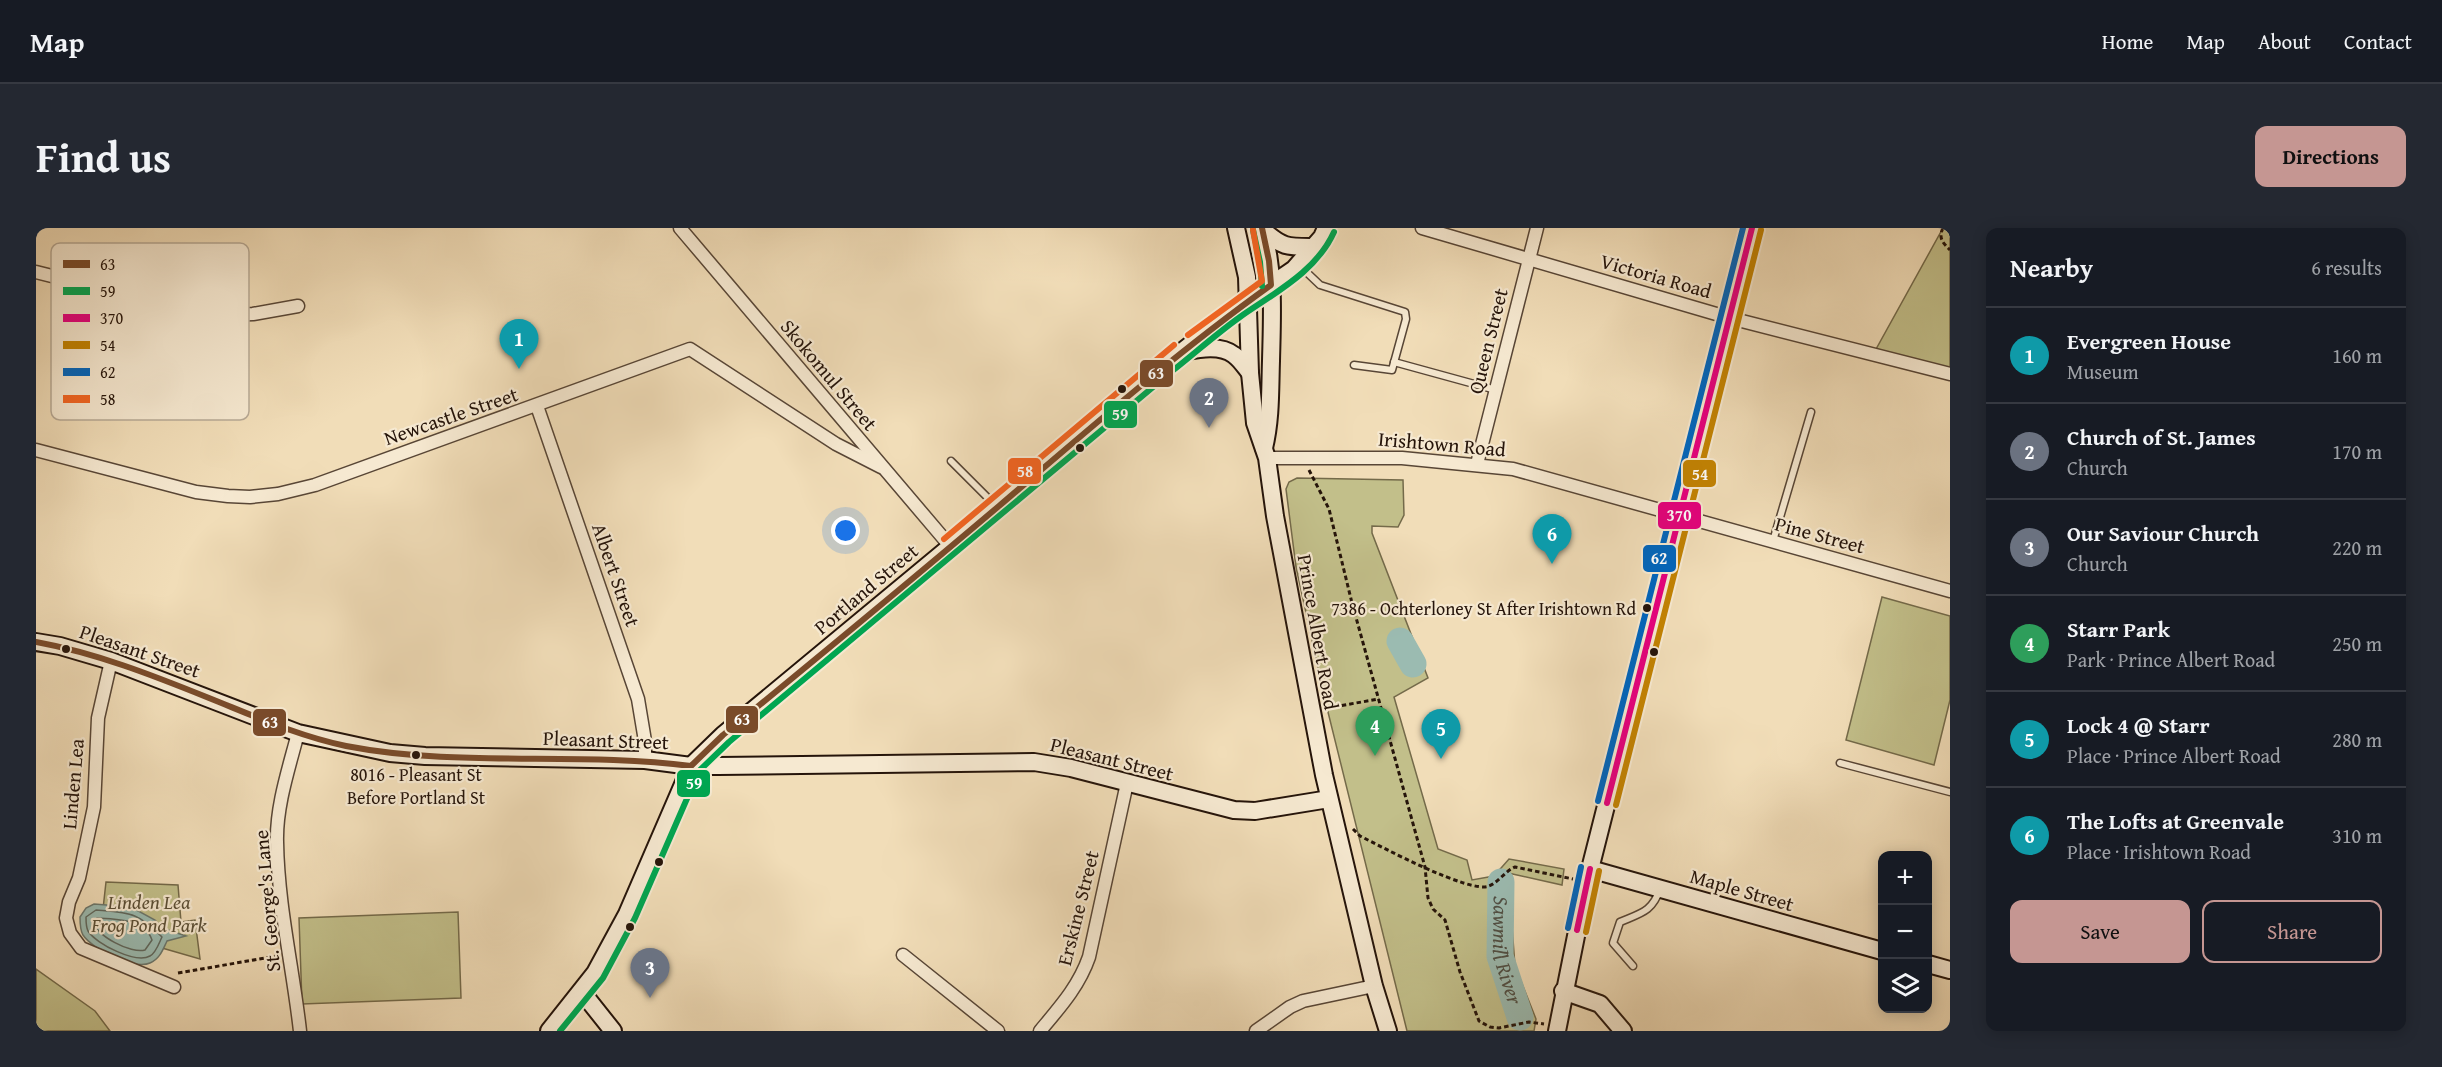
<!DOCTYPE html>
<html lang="en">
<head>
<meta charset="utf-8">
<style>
  body { margin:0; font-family:"Gentium Book Plus",serif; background:#242831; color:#f1f3f6 }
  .controls { position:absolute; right:18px; bottom:18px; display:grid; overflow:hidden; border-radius:12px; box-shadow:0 3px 15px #0003 }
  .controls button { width:54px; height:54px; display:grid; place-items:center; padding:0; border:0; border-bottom:2px solid #363941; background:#171b24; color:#f1f3f6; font:30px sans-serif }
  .you { position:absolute; left:810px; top:303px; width:21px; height:21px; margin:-15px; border:4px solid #fff; border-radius:50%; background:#1a73e8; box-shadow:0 0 0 9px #1a73e833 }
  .badge { display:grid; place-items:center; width:39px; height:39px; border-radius:50%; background:#c59692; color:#fff; font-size:20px; font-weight:700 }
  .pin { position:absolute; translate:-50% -50px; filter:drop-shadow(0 2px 3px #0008) }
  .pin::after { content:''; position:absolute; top:32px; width:21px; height:18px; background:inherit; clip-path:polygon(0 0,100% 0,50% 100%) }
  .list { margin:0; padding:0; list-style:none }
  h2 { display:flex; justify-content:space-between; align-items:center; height:78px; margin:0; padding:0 24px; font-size:26px }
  h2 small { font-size:20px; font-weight:400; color:#9ea1a6 }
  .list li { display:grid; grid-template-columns:39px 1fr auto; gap:18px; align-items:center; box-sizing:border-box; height:96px; padding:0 24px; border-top:2px solid #363941 }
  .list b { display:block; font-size:22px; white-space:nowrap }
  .list p { margin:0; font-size:20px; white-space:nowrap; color:#9ea1a6 }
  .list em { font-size:20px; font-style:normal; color:#9ea1a6 }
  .actions { display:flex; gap:12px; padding:18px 24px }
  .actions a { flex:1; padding:14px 0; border:2px solid #c59692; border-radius:12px; text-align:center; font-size:21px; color:#c59692 }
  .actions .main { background:#c59692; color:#111 }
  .icon { flex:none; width:33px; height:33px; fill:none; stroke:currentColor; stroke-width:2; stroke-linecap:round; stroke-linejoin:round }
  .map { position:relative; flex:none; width:1914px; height:803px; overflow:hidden; border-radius:12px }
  header { display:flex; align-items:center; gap:36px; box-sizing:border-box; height:84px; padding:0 30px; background:#171b24; border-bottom:2px solid #363941 }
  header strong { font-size:28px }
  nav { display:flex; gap:33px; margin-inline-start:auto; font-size:21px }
  .intro { display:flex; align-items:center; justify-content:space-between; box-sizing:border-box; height:144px; padding:0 36px }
  h1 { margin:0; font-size:42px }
  .button { padding:15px 27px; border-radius:12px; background:#c59692; color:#111; font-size:21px; font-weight:700 }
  main { display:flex; gap:36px; padding:0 36px }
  aside { flex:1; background:#171b24; border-radius:12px; box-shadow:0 3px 15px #0003 }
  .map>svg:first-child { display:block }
</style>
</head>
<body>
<header>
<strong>Map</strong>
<nav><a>Home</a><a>Map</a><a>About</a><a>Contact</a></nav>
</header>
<div class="intro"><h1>Find us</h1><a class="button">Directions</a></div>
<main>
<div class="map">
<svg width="1914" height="803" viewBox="0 0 1914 803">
  <rect width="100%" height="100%" fill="#f1ddb8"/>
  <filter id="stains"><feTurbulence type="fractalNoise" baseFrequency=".00333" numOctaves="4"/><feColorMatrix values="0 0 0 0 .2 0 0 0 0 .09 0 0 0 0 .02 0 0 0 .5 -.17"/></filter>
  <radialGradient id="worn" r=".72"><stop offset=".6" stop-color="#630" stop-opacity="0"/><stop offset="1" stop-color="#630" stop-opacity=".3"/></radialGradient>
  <g fill="#c2bf8a" stroke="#746a4a" stroke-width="1.5">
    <path d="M1907,0H1914V142L1839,123Z"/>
    <path d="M1261,250L1367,252L1368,287L1362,299L1336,298V305L1392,450L1358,469L1402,621L1431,632L1436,652L1458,648L1473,631L1528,641L1526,657L1472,645L1479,738L1500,791L1498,803H1371L1291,480L1260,339L1250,261L1253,254Z"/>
    <path d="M1846,369L1914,388V472L1898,537L1810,512Z"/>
    <path d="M70,654L142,657L145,694L159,692L164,731L88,709L67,681Z"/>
    <path d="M422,684L425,770L266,776L263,690Z"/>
    <path d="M0,741L59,783L74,803H0Z"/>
  </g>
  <path fill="#9bbbb1" stroke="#6c786e" stroke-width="1.5" d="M58,676L95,679L119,692L126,700L150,708L131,713C127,721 124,731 114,735C98,742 56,721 47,707C44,702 44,695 44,689L50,680Z"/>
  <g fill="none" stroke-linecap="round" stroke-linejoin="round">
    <g stroke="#60685e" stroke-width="1.5">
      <path d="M60,682C94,685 102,684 126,709C123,715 120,725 114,728C100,736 60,716 52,703C50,699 50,694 50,689Z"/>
      <path d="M61,690C80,691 109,691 116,712L109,722C95,726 60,708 57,693Z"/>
    </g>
    <g stroke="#9bbbb1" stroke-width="27">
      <path d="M1364,413L1377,436"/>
      <path id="s1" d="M1465,654L1464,728L1484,789"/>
    </g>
    <g stroke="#584636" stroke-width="9">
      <g id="lane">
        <path d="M1263,37L1284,57L1369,84L1370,91L1356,142L1318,137"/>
        <path d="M1358,134L1460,162"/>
        <path d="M915,233L961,279"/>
        <path d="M1737,313L1775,184"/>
        <path d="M1804,535L1914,564"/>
        <path d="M1597,738L1577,715L1584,694C1605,685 1616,684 1624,661"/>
      </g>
    </g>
    <g stroke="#584636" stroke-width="15">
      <g id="street">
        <path d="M644,0L914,318"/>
        <path d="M1386,0L1694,90L1914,146"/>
        <path d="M0,44L136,78L192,87L217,86L262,78"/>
        <path d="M501,178L602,471L609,513V532"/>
        <path d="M0,222L160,264L192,268L214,269L242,266L279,257L654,121L800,216L845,239"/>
        <path d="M1231,230H1366L1477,241L1914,363"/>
        <path d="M1441,236L1501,0"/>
        <path d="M75,433L62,490L58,579L43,650L33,674L30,690L34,705L45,720L138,759"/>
        <path d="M262,505C253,540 240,578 241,614C242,678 257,740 264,803"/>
        <path d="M867,727L962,803"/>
        <path d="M1004,803C1024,779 1043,758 1053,729L1091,555"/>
        <path d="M1220,803L1254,779L1267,773L1338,758"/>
      </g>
    </g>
    <g stroke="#25140a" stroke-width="20">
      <g id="secondary">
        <path d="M1200,0L1211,49L1214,145L1219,195L1231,230L1239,288L1288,547L1338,758L1352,803"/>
        <path d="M1226,0C1239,42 1236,89 1235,133C1234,162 1235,191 1228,220"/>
        <path d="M1227,2C1247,20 1252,19 1278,19"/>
        <path d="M1146,124C1162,121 1184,116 1198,127C1204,131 1209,139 1214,145"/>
        <path d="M0,414L24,418L75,433L262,505L354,525L389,528L609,532L655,538H682L998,534L1035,540L1198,582L1219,583L1293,571"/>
        <path d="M1554,641L1846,723"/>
        <path d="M1892,736L1914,742"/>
        <path d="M1527,763L1564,776L1587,803"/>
        <path d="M546,764L577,803"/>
        <path d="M513,803L559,745L591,686L655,538L687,507L938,299L1129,137L1197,83L1258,41L1286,9L1290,0"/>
        <path d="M1521,803L1551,653L1716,0"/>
      </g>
    </g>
    <g stroke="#25140a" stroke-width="3" stroke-dasharray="4.5 3" stroke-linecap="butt">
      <path d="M1907,0C1902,10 1907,15 1914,22"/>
      <path d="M1273,242L1293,281L1316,375L1389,639L1392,670L1397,681L1409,692L1424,744L1443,793L1454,799L1463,800L1493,794L1508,796"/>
      <path d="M1291,480L1343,471"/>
      <path d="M1317,601L1324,608C1346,619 1434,666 1453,658C1463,654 1469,643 1479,639L1537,651"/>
      <path d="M142,745L241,728"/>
    </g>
    <use href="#lane" stroke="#f6e9d1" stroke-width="6"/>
    <use href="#street" stroke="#f6e9d1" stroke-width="12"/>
    <use href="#secondary" stroke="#f6e9d1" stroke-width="16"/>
    <g stroke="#f6e9d1" stroke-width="10">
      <path id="bus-1" d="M0,414C60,425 116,447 173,470C218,488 262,508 310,518C424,540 541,523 655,538L687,507C780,431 872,355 963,278C1052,202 1140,125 1235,57L1233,33L1226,0"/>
    </g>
    <g stroke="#f6e9d1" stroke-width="10">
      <g id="bus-2">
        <path d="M1217,2L1224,34L1226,58"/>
        <path d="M524,803L567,750L599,690L663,543L693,514L1135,144C1158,126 1180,106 1204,89C1238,65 1280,44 1298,4"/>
      </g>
    </g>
    <g stroke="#f6e9d1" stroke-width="10">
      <g id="bus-3">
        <path d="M1571,575L1716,0"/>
        <path d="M1541,702L1554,641"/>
      </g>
    </g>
    <g stroke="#f6e9d1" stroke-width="10">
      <g id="bus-4">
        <path d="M1580,577L1725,2"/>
        <path d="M1550,704L1563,643"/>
      </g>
    </g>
    <g stroke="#f6e9d1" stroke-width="10">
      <g id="bus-5">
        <path d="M1562,573L1707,0"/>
        <path d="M1532,700L1545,639"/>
      </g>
    </g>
    <g stroke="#f6e9d1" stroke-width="10">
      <g id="bus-6">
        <path d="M1152,107L1226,53L1217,2"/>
        <path d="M908,311L1138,117"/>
      </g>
    </g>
    <use href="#bus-1" stroke="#7a4b2a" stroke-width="6"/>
    <use href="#bus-2" stroke="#00a651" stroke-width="6"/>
    <use href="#bus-3" stroke="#e5007d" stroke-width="6"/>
    <use href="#bus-4" stroke="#c28202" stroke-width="6"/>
    <use href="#bus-5" stroke="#0065bd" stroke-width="6"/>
    <use href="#bus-6" stroke="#f26522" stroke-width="6"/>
  </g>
  <g fill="#25140a" stroke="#f6e9d1" stroke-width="2">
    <circle cx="1086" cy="161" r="5"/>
    <circle cx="1044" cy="220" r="5"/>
    <circle cx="1611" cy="380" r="5"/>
    <circle cx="30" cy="421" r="5"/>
    <circle cx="1618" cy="424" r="5"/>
    <circle cx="380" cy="527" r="5"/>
    <circle cx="623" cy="634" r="5"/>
    <circle cx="594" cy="699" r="5"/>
  </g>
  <g text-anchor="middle" stroke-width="4.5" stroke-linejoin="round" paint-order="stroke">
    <g font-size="18" fill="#25140a" stroke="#f6e9d1" text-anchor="end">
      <text x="1600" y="387">7386 - Ochterloney St After Irishtown Rd</text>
      <text x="380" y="553" text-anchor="middle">8016 - Pleasant St<tspan x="380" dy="23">Before Portland St</tspan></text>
    </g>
    <g font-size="20" fill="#25140a" stroke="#f6e9d1">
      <text transform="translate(1620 48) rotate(16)" y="7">Victoria Road</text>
      <text transform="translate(1452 113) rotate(-76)" y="7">Queen Street</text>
      <text transform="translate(793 147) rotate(50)" y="7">Skokomul Street</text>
      <text transform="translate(415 188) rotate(-19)" y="7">Newcastle Street</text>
      <text transform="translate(1406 216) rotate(5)" y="7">Irishtown Road</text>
      <text transform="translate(1784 307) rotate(15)" y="7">Pine Street</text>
      <text transform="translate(580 347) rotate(71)" y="7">Albert Street</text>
      <text transform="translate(830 361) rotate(-40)" y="7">Portland Street</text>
      <text transform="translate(1282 404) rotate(80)" y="7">Prince Albert Road</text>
      <text transform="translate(104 423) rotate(19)" y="7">Pleasant Street</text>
      <text transform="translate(570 512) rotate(2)" y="7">Pleasant Street</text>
      <text transform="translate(1076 531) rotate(14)" y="7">Pleasant Street</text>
      <text transform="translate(37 556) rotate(-85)" y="7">Linden Lea</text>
      <text transform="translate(1706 662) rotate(16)" y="7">Maple Street</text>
      <text transform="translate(231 673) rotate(-95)" y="7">St. George's Lane</text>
      <text transform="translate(1042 680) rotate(-76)" y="7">Erskine Street</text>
    </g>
    <g font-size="20" font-style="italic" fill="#5c5037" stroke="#f6e9d1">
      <text x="113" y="681">Linden Lea<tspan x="113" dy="23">Frog Pond Park</tspan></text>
    </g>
    <g font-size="21" font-style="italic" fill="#4e4e44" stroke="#f6e9d1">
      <text dy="7" stroke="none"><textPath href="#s1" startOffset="69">Sawmill River</textPath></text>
    </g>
  </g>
  <rect x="15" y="15" width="198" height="177" rx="9" fill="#f6e9d1" stroke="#b7a995" stroke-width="1.5"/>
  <rect x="27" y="32" width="27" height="8" fill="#7a4b2a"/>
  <rect x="27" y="59" width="27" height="8" fill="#00a651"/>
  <rect x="27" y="86" width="27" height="8" fill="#e5007d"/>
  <rect x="27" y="113" width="27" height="8" fill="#c28202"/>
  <rect x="27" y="140" width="27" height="8" fill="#0065bd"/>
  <rect x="27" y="167" width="27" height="8" fill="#f26522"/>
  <g font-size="16" fill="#25140a">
    <text x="64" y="42">63</text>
    <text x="64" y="69">59</text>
    <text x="64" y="96">370</text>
    <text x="64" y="123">54</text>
    <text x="64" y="150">62</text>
    <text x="64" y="177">58</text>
  </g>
  <g stroke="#f6e9d1" stroke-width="2">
    <rect x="1103" y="131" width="35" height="29" rx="6" fill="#7a4b2a"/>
    <rect x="1067" y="172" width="35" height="29" rx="6" fill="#00a651"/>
    <rect x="971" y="229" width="35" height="28" rx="6" fill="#f26522"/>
    <rect x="1646" y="231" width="35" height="29" rx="6" fill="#c28202"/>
    <rect x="1621" y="273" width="45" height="29" rx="6" fill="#e5007d"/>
    <rect x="1606" y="316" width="35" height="29" rx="6" fill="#0065bd"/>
    <rect x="689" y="477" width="34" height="29" rx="6" fill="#7a4b2a"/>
    <rect x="216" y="480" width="35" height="29" rx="6" fill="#7a4b2a"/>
    <rect x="640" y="541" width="35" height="29" rx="6" fill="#00a651"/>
  </g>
  <g font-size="16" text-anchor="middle" font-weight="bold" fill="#fff">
    <text x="1120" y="151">63</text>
    <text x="1084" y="192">59</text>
    <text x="989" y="249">58</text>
    <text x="1664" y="252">54</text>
    <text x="1643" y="293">370</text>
    <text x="1623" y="336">62</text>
    <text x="706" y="497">63</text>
    <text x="234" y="500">63</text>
    <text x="658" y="561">59</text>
  </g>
  <rect width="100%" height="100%" filter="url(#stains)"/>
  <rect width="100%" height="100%" fill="url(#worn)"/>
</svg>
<div class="controls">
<button>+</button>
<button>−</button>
<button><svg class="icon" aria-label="layers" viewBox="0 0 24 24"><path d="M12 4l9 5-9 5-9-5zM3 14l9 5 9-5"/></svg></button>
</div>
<div class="you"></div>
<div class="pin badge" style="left:483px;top:141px;background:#0f9aa8">1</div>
<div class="pin badge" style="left:1173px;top:200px;background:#6b7280">2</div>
<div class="pin badge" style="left:614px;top:770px;background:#6b7280">3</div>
<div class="pin badge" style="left:1339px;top:528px;background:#2e9e5b">4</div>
<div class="pin badge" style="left:1405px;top:531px;background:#0f9aa8">5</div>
<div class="pin badge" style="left:1516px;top:336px;background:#0f9aa8">6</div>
</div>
<aside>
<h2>Nearby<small>6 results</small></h2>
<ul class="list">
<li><span class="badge" style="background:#0f9aa8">1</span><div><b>Evergreen House</b><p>Museum</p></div><em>160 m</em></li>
<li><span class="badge" style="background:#6b7280">2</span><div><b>Church of St. James</b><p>Church</p></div><em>170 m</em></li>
<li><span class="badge" style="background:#6b7280">3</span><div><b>Our Saviour Church</b><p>Church</p></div><em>220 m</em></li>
<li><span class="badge" style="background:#2e9e5b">4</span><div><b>Starr Park</b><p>Park · Prince Albert Road</p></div><em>250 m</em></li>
<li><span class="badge" style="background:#0f9aa8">5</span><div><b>Lock 4 @ Starr</b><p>Place · Prince Albert Road</p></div><em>280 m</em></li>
<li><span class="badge" style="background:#0f9aa8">6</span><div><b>The Lofts at Greenvale</b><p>Place · Irishtown Road</p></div><em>310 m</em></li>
</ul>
<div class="actions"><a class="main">Save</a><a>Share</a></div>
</aside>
</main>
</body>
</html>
